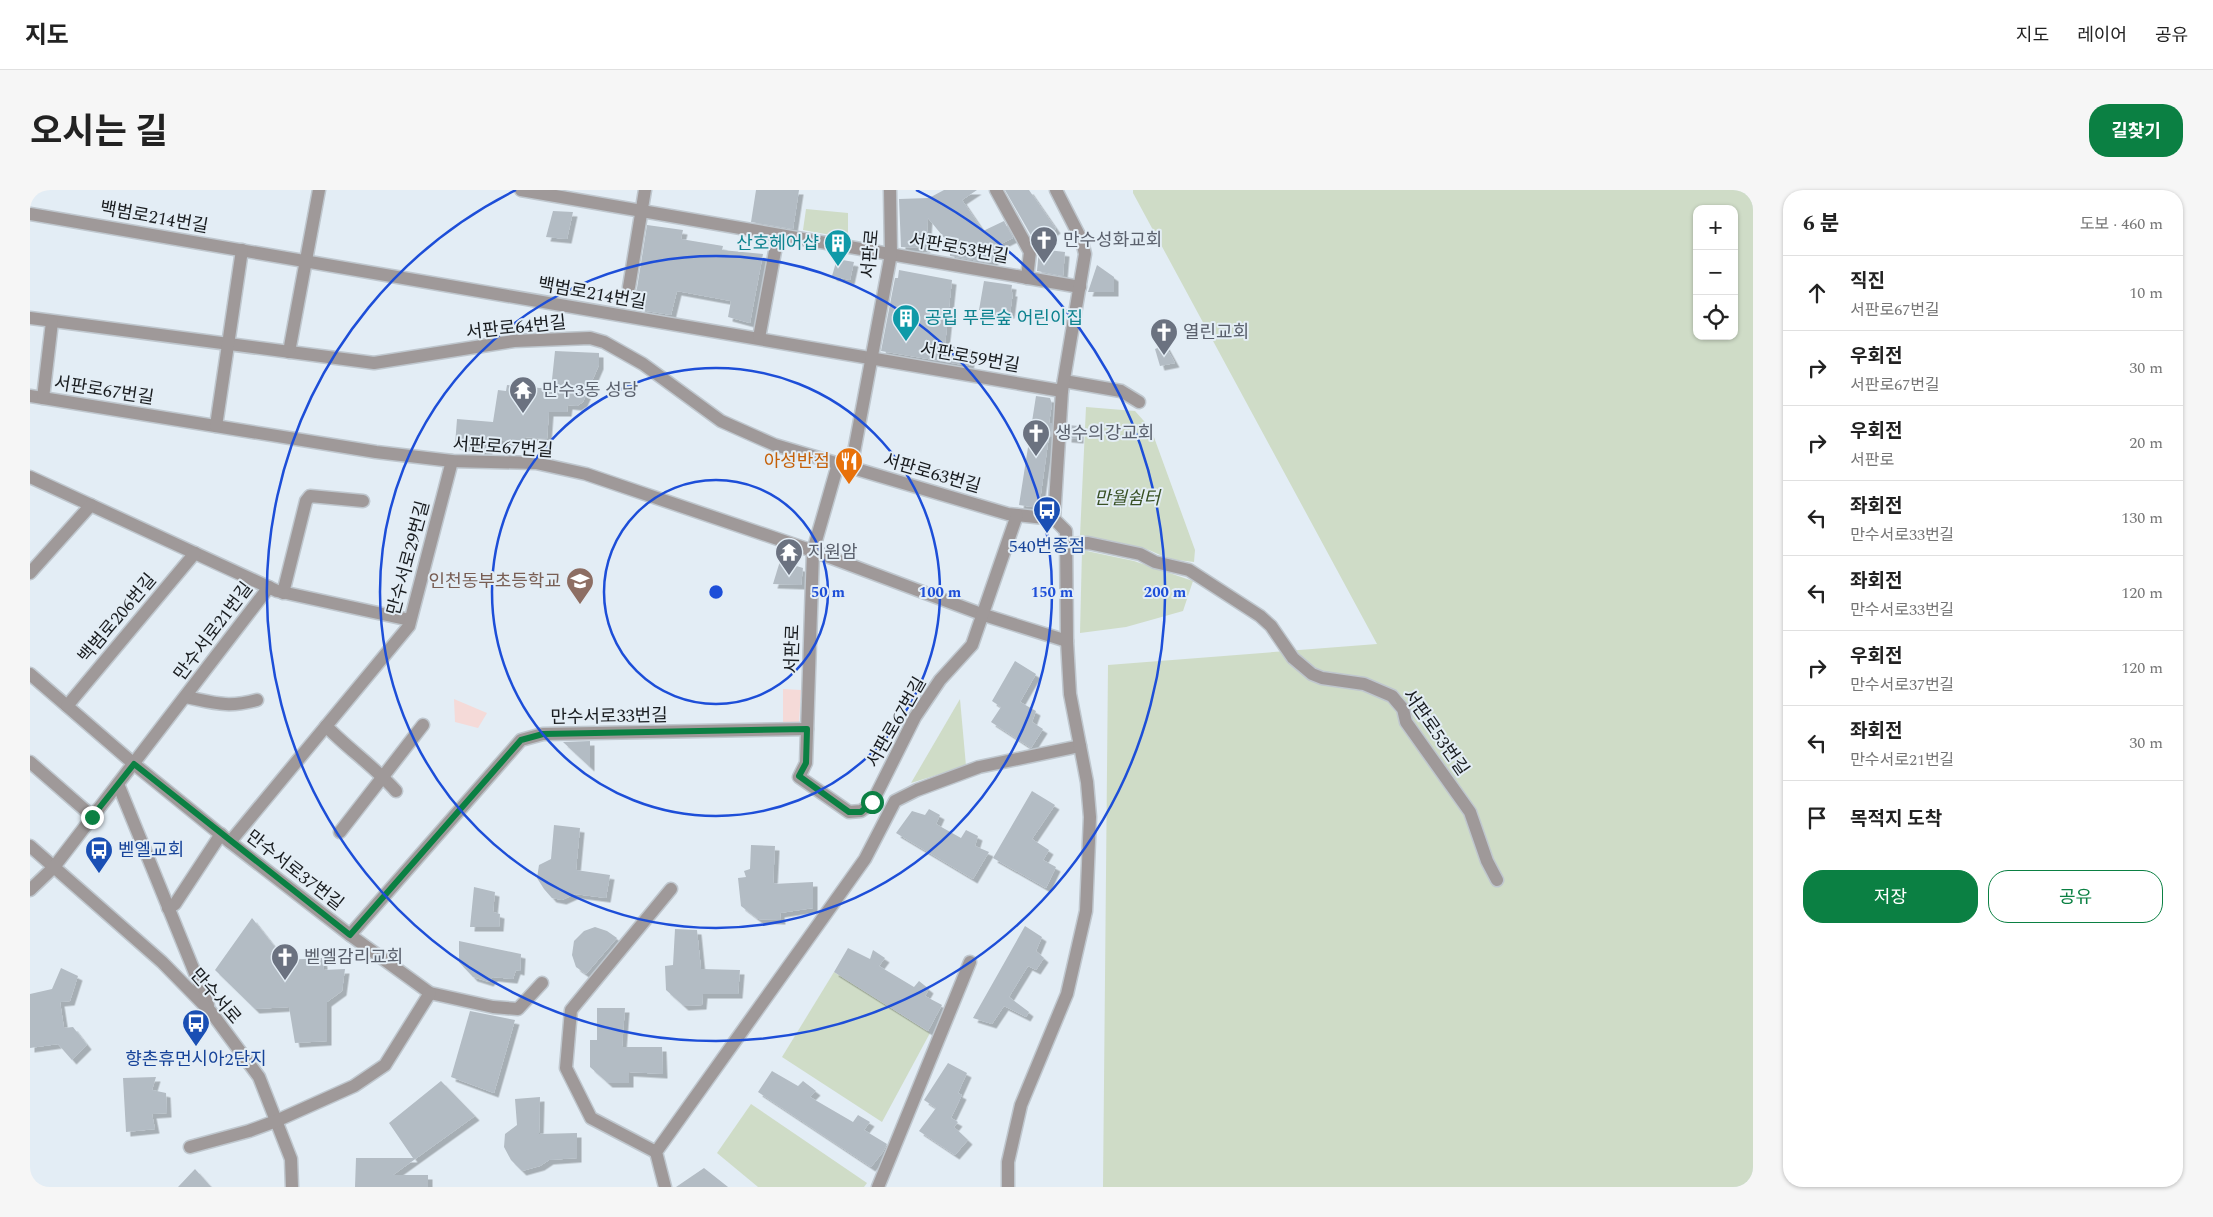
<!DOCTYPE html>
<html lang="ko">
<head>
<meta charset="utf-8">
<style>
  body { margin:0; font-family:Spectral,"Noto Sans KR",serif; background:#f6f6f6; color:#222 }
  .controls { position:absolute; right:15px; top:15px; display:grid; overflow:hidden; border-radius:10px; box-shadow:0 1px 4px #0004 }
  .controls button { width:45px; height:45px; display:grid; place-items:center; padding:0; border:0; border-bottom:1px solid #e0e0e0; background:#fff; color:#222; font:25px sans-serif }
  .stop { position:absolute; width:15px; height:15px; margin:-11px; border:4px solid #0b8043; border-radius:50%; background:#fff }
  .stop.end { background:#0b8043; border-color:#fff; box-shadow:0 1px 5px #0008 }
  .list { margin:0; padding:0; list-style:none }
  h2 { display:flex; justify-content:space-between; align-items:center; height:65px; margin:0; padding:0 20px; font-size:21px }
  h2 small { font-size:16px; font-weight:400; color:#767676 }
  .list li { display:grid; grid-template-columns:32px 1fr auto; gap:15px; align-items:center; box-sizing:border-box; height:75px; padding:0 20px; border-top:1px solid #e0e0e0 }
  .list b { display:block; font-size:19px; white-space:nowrap }
  .list p { margin:0; font-size:16px; white-space:nowrap; color:#767676 }
  .list em { font-size:16px; font-style:normal; color:#767676 }
  .actions { display:flex; gap:10px; padding:15px 20px }
  .actions a { flex:1; padding:11px 0; border:1px solid #0b8043; border-radius:20px; text-align:center; font-size:18px; color:#0b8043 }
  .actions .main { background:#0b8043; color:#fff }
  .icon { flex:none; width:28px; height:28px; fill:none; stroke:currentColor; stroke-width:2; stroke-linecap:round; stroke-linejoin:round }
  .map { position:relative; flex:none; width:1723px; height:997px; overflow:hidden; border-radius:20px }
  header { display:flex; align-items:center; gap:30px; box-sizing:border-box; height:70px; padding:0 25px; background:#fff; border-bottom:1px solid #e0e0e0 }
  header strong { font-size:24px }
  nav { display:flex; gap:28px; margin-inline-start:auto; font-size:18px }
  .intro { display:flex; align-items:center; justify-content:space-between; box-sizing:border-box; height:120px; padding:0 30px }
  h1 { margin:0; font-size:35px }
  .button { padding:12px 22px; border-radius:20px; background:#0b8043; color:#fff; font-size:18px; font-weight:700 }
  main { display:flex; gap:30px; padding:0 30px }
  aside { flex:1; background:#fff; border-radius:20px; box-shadow:0 1px 4px #0004 }
  .map>svg:first-child { display:block }
</style>
</head>
<body>
<header>
<strong>지도</strong>
<nav><a>지도</a><a>레이어</a><a>공유</a></nav>
</header>
<div class="intro"><h1>오시는 길</h1><a class="button">길찾기</a></div>
<main>
<div class="map">
<svg width="1723" height="997" viewBox="0 0 1723 997">
  <defs>
    <filter id="shadow"><feDropShadow dx="4.5" dy="4.5" stdDeviation="0" flood-color="#0004"/></filter>
  </defs>
  <rect width="100%" height="100%" fill="#e3edf5"/>
  <g fill="#f5dad8">
    <path d="M753,499L771,500L769,532H753Z"/>
    <path d="M424,509L457,523L448,538L425,532Z"/>
  </g>
  <g fill="#cfdcc7" fill-rule="evenodd">
    <path d="M1103,0H1723V997H1073L1078,475L1347,454L1103,3ZM1667,19H1704V146H1667Z"/>
    <path d="M776,19L818,23V48L773,40Z"/>
    <path d="M1056,217L1105,221L1121,239L1165,360L1164,372L1139,369L1119,360L1050,346Z"/>
    <path d="M1052,360L1104,371L1163,391L1153,421L1096,437L1050,443Z"/>
    <path d="M930,509L936,576L881,593Z"/>
    <path d="M804,782L900,843L852,932L752,867Z"/>
    <path d="M721,914L837,993L834,997H728L687,963Z"/>
  </g>
  <g fill="#b3bcc4" filter="url(#shadow)">
    <path d="M726,0H769L763,39L721,32Z"/>
    <path d="M914,0H947L932,10L953,41L974,31L983,48L965,57L971,65L960,73L920,66V55L898,28L896,58L871,57L869,9L899,8Z"/>
    <path d="M975,0H999L1026,39L1006,54Z"/>
    <path d="M523,21L543,22L537,49L516,47Z"/>
    <path d="M617,35L653,40L651,49L693,56L692,60L733,64L720,133L698,127L701,111L647,101L641,125L610,120L611,115L602,112L607,98Z"/>
    <path d="M1009,59L1035,62L1033,86L1007,81Z"/>
    <path d="M807,69L824,72L820,90L802,86Z"/>
    <path d="M1067,75L1084,87V102H1058Z"/>
    <path d="M869,80L922,90L915,155L942,160L939,176L851,161L865,88H868Z"/>
    <path d="M954,91L982,95L981,102H983L980,124L949,120Z"/>
    <path d="M1135,155L1145,173L1130,176L1125,159Z"/>
    <path d="M525,161L569,163V175L553,212L547,216L538,215L537,222H519L517,249L495,247V252L459,250L458,260H439L438,257L425,255L427,229L463,232L468,200L476,201L477,195L521,199Z"/>
    <path d="M1006,206L1020,208L1022,214L1019,233H1022L1021,247L1019,246L1009,318L989,315Z"/>
    <path d="M1038,235L1049,236V249L1037,248Z"/>
    <path d="M750,371L773,378L771,395L743,394Z"/>
    <path d="M985,471L1006,484L990,512L1006,521L1002,532L1013,539L1001,558L961,532L971,517L962,511Z"/>
    <path d="M560,551V577L533,552Z"/>
    <path d="M1002,601L1025,615L1002,649L1019,660L1013,670L1026,677L1016,698L963,668Z"/>
    <path d="M899,619L910,625L906,634L931,648L936,640L948,646L945,656L959,662L943,689L866,643L882,621L895,625Z"/>
    <path d="M524,635L550,638L546,680L580,685L576,708L545,704L532,710L522,708L514,699L507,688L509,675L521,669Z"/>
    <path d="M721,655L745,656L743,694L783,692V718L750,723L751,730L728,729L711,716L708,688L716,687L714,681L720,679Z"/>
    <path d="M444,697L465,702L463,722L470,724L469,737H440Z"/>
    <path d="M222,728L255,770L292,768L294,780L315,779L312,801L297,812V851L265,853L259,817L225,819L185,780Z"/>
    <path d="M995,736L1012,747L1006,761L1014,768L1006,780L998,776L979,807L999,822L996,827L974,816L962,834L943,828Z"/>
    <path d="M565,737L577,741L587,748L556,784L546,777L542,765L544,751L554,741Z"/>
    <path d="M645,739L667,740L671,779L710,780L708,804H673L672,815L654,816L636,800L635,776L643,775Z"/>
    <path d="M429,751L491,764L490,781L486,780L483,789L463,787L459,792L443,787L429,772Z"/>
    <path d="M818,758L840,769L843,760L855,768L849,776L884,797L889,791L899,799L895,806L912,815L898,841L804,782Z"/>
    <path d="M31,778L48,786L40,811L30,812L34,838L43,837L57,855L42,870L28,854L0,858V804L22,799Z"/>
    <path d="M567,818H595L592,857H632L633,884L599,882V893H578L560,877V850H567Z"/>
    <path d="M440,821L485,830L464,903L421,887Z"/>
    <path d="M918,873L937,883L928,903L932,905L921,928L928,932L924,937L938,950L925,965L889,941L906,918L894,910Z"/>
    <path d="M742,881L768,896L773,891L786,901L780,907L823,932L828,925L840,932L834,940L857,954L853,962L841,977L728,902Z"/>
    <path d="M126,887L122,900L136,903L137,923L122,924L125,939L96,942L93,888Z"/>
    <path d="M411,891L445,926L363,985H398V997H325L326,968H383L359,933Z"/>
    <path d="M510,907L509,944L547,943V968L519,970L510,976L492,981L481,970L474,957L475,944L487,935L485,909Z"/>
    <path d="M674,978L698,997H646Z"/>
    <path d="M165,979L181,997H148Z"/>
  </g>
  <g fill="none" stroke-linecap="round" stroke-linejoin="round">
    <g stroke="#bfc7ce" stroke-width="15">
      <g id="minor">
        <path d="M491,0L1050,97"/>
        <path d="M966,0L1000,62L997,88"/>
        <path d="M0,24L1032,201"/>
        <path d="M599,97L615,0"/>
        <path d="M0,128L344,173L484,151L560,148L574,152L613,174L691,231L745,255L978,324L1024,329"/>
        <path d="M729,148L748,45"/>
        <path d="M259,162L289,0"/>
        <path d="M1034,191L1091,201L1109,212"/>
        <path d="M0,206L346,262L422,271L506,273L556,284L783,361L954,425L1037,451"/>
        <path d="M13,208L22,132"/>
        <path d="M186,236L212,60"/>
        <path d="M808,274L783,361L776,573L769,587L819,622L831,621L842,613L885,527L910,490L942,455L987,325"/>
        <path d="M821,278L861,64L860,0"/>
        <path d="M0,287L247,401L380,430"/>
        <path d="M1036,354L1058,353L1110,364L1125,372L1159,380L1230,426L1241,436L1263,468L1282,484L1292,488L1334,494L1362,506L1373,519L1376,532L1440,622L1457,671L1467,690"/>
        <path d="M0,383L61,315"/>
        <path d="M253,403L276,311L280,306L333,311"/>
        <path d="M0,484L104,574L200,652L320,745L400,803L463,817L488,819L512,793"/>
        <path d="M156,507C185,513 197,518 227,510"/>
        <path d="M37,516L165,363"/>
        <path d="M296,536C318,559 345,577 366,601"/>
        <path d="M0,572L63,627"/>
        <path d="M88,594L178,815"/>
        <path d="M310,642L393,535"/>
        <path d="M200,652L379,436L422,271"/>
        <path d="M0,656L132,772L181,822L229,887L261,969L262,997"/>
        <path d="M0,700L24,677L239,397"/>
        <path d="M138,718L145,714L191,644"/>
        <path d="M320,745L491,550L513,544L777,539"/>
        <path d="M160,957L219,941L246,931L324,896L355,875L400,803"/>
        <path d="M626,962L561,928L536,878L541,820L641,699"/>
        <path d="M635,997L626,962L835,669L865,611L887,600L949,577L1050,556"/>
        <path d="M848,997L940,772"/>
        <path d="M978,997V972L991,915L1037,804L1056,721L1060,627L1057,592L1040,504L1037,451L1036,341L1024,329L1032,201L1055,64L1052,51L1026,0"/>
      </g>
    </g>
    <use href="#minor" stroke="#9f9999" stroke-width="12"/>
  </g>
  <g fill="none" stroke-linecap="round" stroke-linejoin="round">
    <path stroke="#0b8043" stroke-width="6" d="M62,627L104,574L320,745L491,550L513,544L777,539L776,573L769,586L819,622H831L842,612"/>
  </g>
  <g fill="none" stroke="#1d4ed8" stroke-width="2.5">
    <circle cx="686" cy="402" r="112"/>
    <circle cx="686" cy="402" r="224"/>
    <circle cx="686" cy="402" r="336"/>
    <path d="M886 0A449 449 0 1 1 486 0"/>
  </g>
  <defs>
    <g id="church-pin" transform="scale(1.4375)"><path d="M0 17L-7.5 6A9.5 9.5 0 1 1 7.5 6Z" fill="#6b7280" stroke="#e3edf5"/><path d="M-1.2-6h2.4v3.5h3.3v2.4h-3.3V6h-2.4V-.1h-3.3v-2.4h3.3Z" fill="#fff"/></g>
    <g id="building-pin" transform="scale(1.4375)"><path d="M0 17L-7.5 6A9.5 9.5 0 1 1 7.5 6Z" fill="#0f9aa8" stroke="#e3edf5"/><path d="M-4-6H4V6H1V3H-1V6H-4ZM-2.5-4.3h1.7v1.8h-1.7ZM.8-4.3h1.7v1.8H.8ZM-2.5-1h1.7V.8h-1.7ZM.8-1h1.7V.8H.8Z" fill="#fff"/></g>
    <g id="temple-pin" transform="scale(1.4375)"><path d="M0 17L-7.5 6A9.5 9.5 0 1 1 7.5 6Z" fill="#6b7280" stroke="#e3edf5"/><path d="M0-6L5-2H3V0L6.5 2.5H4V6H1.5V3h-3V6H-4V2.5H-6.5L-3 0V-2H-5Z" fill="#fff"/></g>
    <g id="restaurant-pin" transform="scale(1.4375)"><path d="M0 17L-7.5 6A9.5 9.5 0 1 1 7.5 6Z" fill="#e8710a" stroke="#e3edf5"/><path d="M-5-6h1v4h1v-4h1v4h1v-4h1v5L-1.5 .5V6h-2V.5L-5-1ZM5-6V6H3V1.5H1.5Q1.5-4 5-6Z" fill="#fff"/></g>
    <g id="bus-pin" transform="scale(1.4375)"><path d="M0 17L-7.5 6A9.5 9.5 0 1 1 7.5 6Z" fill="#1a4fb4" stroke="#e3edf5"/><path d="M-5-6H5V4H4V6H2V4H-2V6H-4V4H-5ZM-3.5-4V0h7V-4ZM-3.5 1.2v1.5H-2V1.2ZM2 1.2v1.5H3.5V1.2Z" fill="#fff"/></g>
    <g id="school-pin" transform="scale(1.4375)"><path d="M0 17L-7.5 6A9.5 9.5 0 1 1 7.5 6Z" fill="#8d6e63" stroke="#e3edf5"/><path d="M0-5L7-2L0 1L-7-2ZM-4 1L0 2.5L4 1V4Q0 6-4 4Z" fill="#fff"/></g>
  </defs>
  <g fill-rule="evenodd">
    <use href="#church-pin" x="1014" y="50"/>
    <use href="#building-pin" x="808" y="53"/>
    <use href="#building-pin" x="876" y="128"/>
    <use href="#church-pin" x="1134" y="142"/>
    <use href="#temple-pin" x="493" y="200"/>
    <use href="#church-pin" x="1006" y="243"/>
    <use href="#restaurant-pin" x="819" y="271"/>
    <use href="#bus-pin" x="1017" y="320"/>
    <use href="#temple-pin" x="759" y="362"/>
    <use href="#school-pin" x="550" y="391"/>
    <use href="#bus-pin" x="69" y="660"/>
    <use href="#church-pin" x="255" y="767"/>
    <use href="#bus-pin" x="166" y="833"/>
  </g>
  <g text-anchor="middle" stroke-width="4" stroke-linejoin="round" paint-order="stroke">
    <g font-size="18" fill="#191c1f" stroke="#e3edf5">
      <text transform="translate(124 27) rotate(10)" y="6">백범로214번길</text>
      <text transform="translate(929 58) rotate(10)" y="6">서판로53번길</text>
      <text transform="translate(840 64) rotate(-85)" y="6">서판로</text>
      <text transform="translate(562 103) rotate(10)" y="6">백범로214번길</text>
      <text transform="translate(486 137) rotate(-6)" y="6">서판로64번길</text>
      <text transform="translate(940 167) rotate(10)" y="6">서판로59번길</text>
      <text transform="translate(74 200) rotate(9)" y="6">서판로67번길</text>
      <text transform="translate(473 257) rotate(4)" y="6">서판로67번길</text>
      <text transform="translate(902 283) rotate(16)" y="6">서판로63번길</text>
      <text transform="translate(378 368) rotate(-75)" y="6">만수서로29번길</text>
      <text transform="translate(87 428) rotate(-50)" y="6">백범로206번길</text>
      <text transform="translate(183 441) rotate(-53)" y="6">만수서로21번길</text>
      <text transform="translate(762 459) rotate(-88)" y="6">서판로</text>
      <text transform="translate(579 526) rotate(-1)" y="6">만수서로33번길</text>
      <text transform="translate(866 532) rotate(-60)" y="6">서판로67번길</text>
      <text transform="translate(1406 542) rotate(55)" y="6">서판로53번길</text>
      <text transform="translate(265 680) rotate(38)" y="6">만수서로37번길</text>
      <text transform="translate(186 806) rotate(49)" y="6">만수서로</text>
    </g>
    <g font-size="18" fill="#5b616d" stroke="#e3edf5" text-anchor="start">
      <text x="1033" y="56">만수성화교회</text>
      <text x="1153" y="148">열린교회</text>
      <text x="512" y="206">만수3동 성당</text>
      <text x="1025" y="249">생수의강교회</text>
      <text x="778" y="368">지원암</text>
      <text x="274" y="773">벧엘감리교회</text>
    </g>
    <g font-size="18" fill="#0d838f" stroke="#e3edf5" text-anchor="end">
      <text x="789" y="59">산호헤어샵</text>
      <text x="895" y="134" text-anchor="start">공립 푸른숲 어린이집</text>
    </g>
    <g font-size="18" fill="#c56008" stroke="#e3edf5" text-anchor="end">
      <text x="800" y="277">아성반점</text>
    </g>
    <g font-size="18" font-style="italic" fill="#395125" stroke="#e3edf5">
      <text x="1097" y="314">만월쉼터</text>
    </g>
    <g font-size="18" fill="#164399" stroke="#e3edf5">
      <text x="1017" y="362">540번종점</text>
      <text x="88" y="666" text-anchor="start">벧엘교회</text>
      <text x="166" y="875">향촌휴먼시아2단지</text>
    </g>
    <g font-size="18" fill="#785e54" stroke="#e3edf5" text-anchor="end">
      <text x="531" y="397">인천동부초등학교</text>
    </g>
  </g>
  <circle cx="686" cy="402" r="8" fill="#1d4ed8" stroke="#e3edf5" stroke-width="2.5"/>
  <g font-size="15" text-anchor="middle" font-weight="bold" fill="#1d4ed8" stroke="#e3edf5" stroke-width="4" stroke-linejoin="round" paint-order="stroke">
    <text x="798" y="407">50 m</text>
    <text x="910" y="407">100 m</text>
    <text x="1022" y="407">150 m</text>
    <text x="1135" y="407">200 m</text>
  </g>
</svg>
<div class="controls">
<button>+</button>
<button>−</button>
<button><svg class="icon" aria-label="locate" viewBox="0 0 24 24"><circle cx="12" cy="12" r="6"/><path d="M12 2v4M12 18v4M2 12h4M18 12h4"/></svg></button>
</div>
<div class="stop" style="left:842px;top:612px"></div>
<div class="stop end" style="left:62px;top:627px"></div>
</div>
<aside>
<h2>6 분<small>도보 · 460 m</small></h2>
<ul class="list">
<li><svg class="icon" aria-label="ahead" viewBox="0 0 24 24"><path d="M12 20V5M6 11l6-6 6 6"/></svg><div><b>직진</b><p>서판로67번길</p></div><em>10 m</em></li>
<li><svg class="icon" aria-label="right" viewBox="0 0 24 24"><path d="M7 20v-9h11M14 6l5 5-5 5"/></svg><div><b>우회전</b><p>서판로67번길</p></div><em>30 m</em></li>
<li><svg class="icon" aria-label="right" viewBox="0 0 24 24"><path d="M7 20v-9h11M14 6l5 5-5 5"/></svg><div><b>우회전</b><p>서판로</p></div><em>20 m</em></li>
<li><svg class="icon" aria-label="left" viewBox="0 0 24 24"><path d="M17 20v-9H6M10 6l-5 5 5 5"/></svg><div><b>좌회전</b><p>만수서로33번길</p></div><em>130 m</em></li>
<li><svg class="icon" aria-label="left" viewBox="0 0 24 24"><path d="M17 20v-9H6M10 6l-5 5 5 5"/></svg><div><b>좌회전</b><p>만수서로33번길</p></div><em>120 m</em></li>
<li><svg class="icon" aria-label="right" viewBox="0 0 24 24"><path d="M7 20v-9h11M14 6l5 5-5 5"/></svg><div><b>우회전</b><p>만수서로37번길</p></div><em>120 m</em></li>
<li><svg class="icon" aria-label="left" viewBox="0 0 24 24"><path d="M17 20v-9H6M10 6l-5 5 5 5"/></svg><div><b>좌회전</b><p>만수서로21번길</p></div><em>30 m</em></li>
<li><svg class="icon" aria-label="arrive" viewBox="0 0 24 24"><path d="M6 21V4h12l-3 4 3 4H6"/></svg><div><b>목적지 도착</b></div></li>
</ul>
<div class="actions"><a class="main">저장</a><a>공유</a></div>
</aside>
</main>
</body>
</html>
